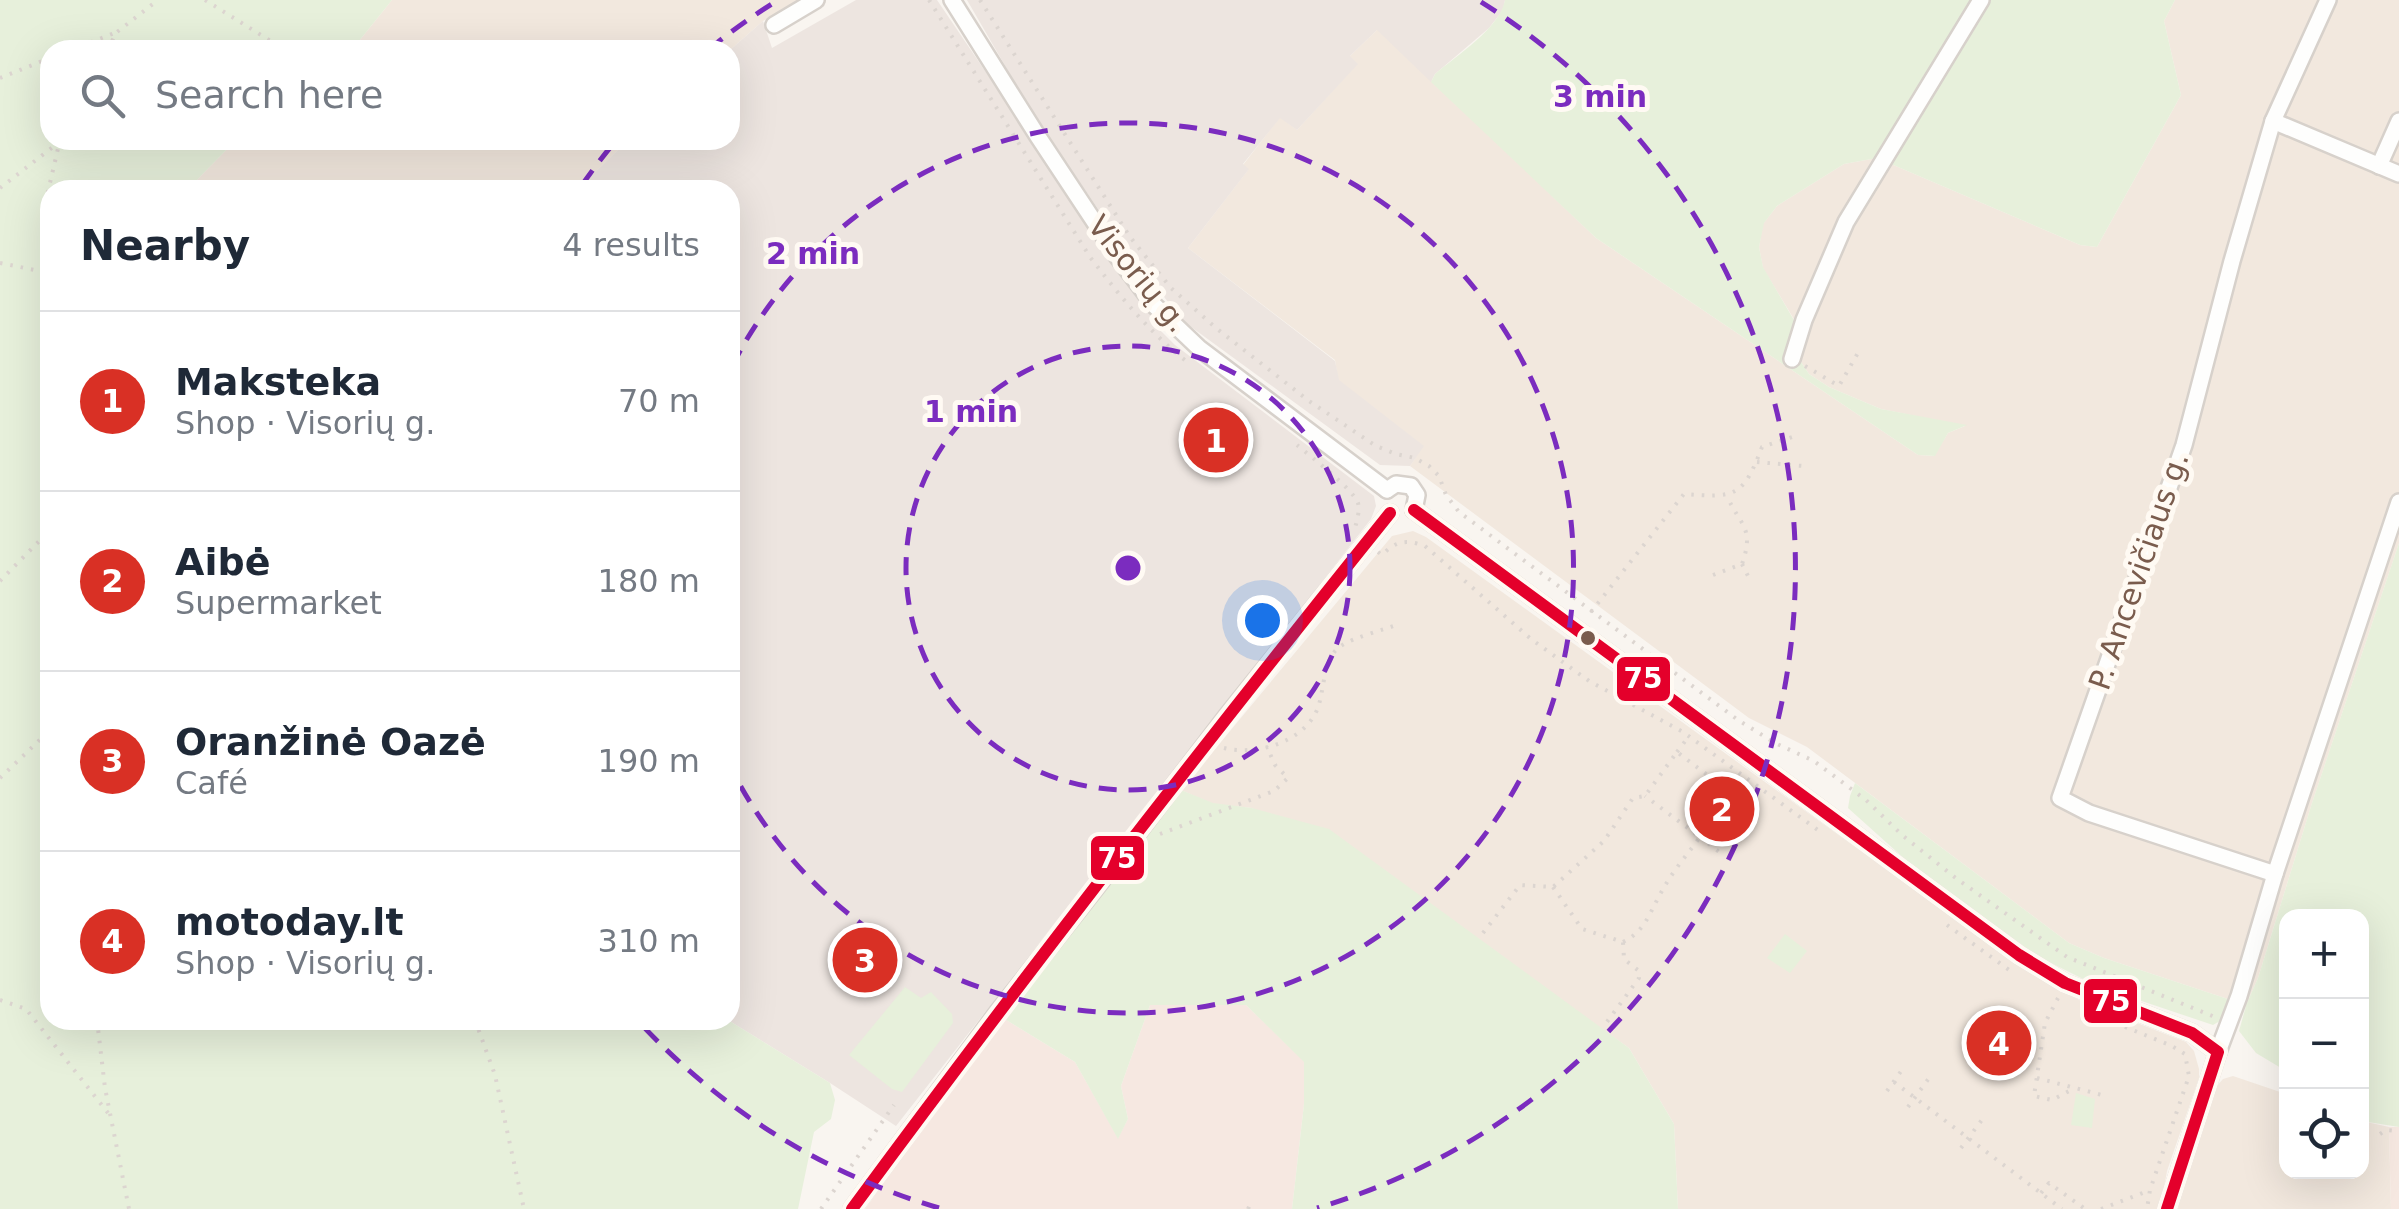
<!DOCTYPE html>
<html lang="en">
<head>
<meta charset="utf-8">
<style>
  body { margin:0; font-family:"DejaVu Sans",sans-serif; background:#f2f2f3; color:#1f2937 }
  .controls { position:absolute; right:30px; bottom:30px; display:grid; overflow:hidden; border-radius:20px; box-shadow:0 10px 40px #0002 }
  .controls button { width:90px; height:90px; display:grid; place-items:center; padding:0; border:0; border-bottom:2px solid #e0e1e3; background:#fff; color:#1f2937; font:50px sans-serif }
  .you { position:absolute; left:1262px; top:620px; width:35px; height:35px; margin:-25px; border:8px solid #fff; border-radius:50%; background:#1a73e8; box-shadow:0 0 0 15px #1a73e833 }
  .badge { display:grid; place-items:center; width:65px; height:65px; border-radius:50%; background:#d93025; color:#fff; font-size:32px; font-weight:700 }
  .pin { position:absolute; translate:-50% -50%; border:5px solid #fff; box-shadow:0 2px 10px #0006 }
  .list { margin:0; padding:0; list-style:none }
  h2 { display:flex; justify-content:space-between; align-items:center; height:130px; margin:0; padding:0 40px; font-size:42px }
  h2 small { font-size:32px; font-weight:400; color:#747a83 }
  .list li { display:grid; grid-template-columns:65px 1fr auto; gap:30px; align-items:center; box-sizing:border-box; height:180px; padding:0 40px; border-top:2px solid #e0e1e3 }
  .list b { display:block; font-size:38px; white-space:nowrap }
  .list p { margin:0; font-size:32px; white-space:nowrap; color:#747a83 }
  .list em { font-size:32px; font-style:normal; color:#747a83 }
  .icon { flex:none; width:55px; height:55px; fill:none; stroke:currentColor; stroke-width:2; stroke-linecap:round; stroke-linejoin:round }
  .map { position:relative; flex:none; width:2399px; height:1209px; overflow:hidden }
  .search { position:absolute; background:#fff; box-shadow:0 10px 40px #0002; left:40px; top:40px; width:700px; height:110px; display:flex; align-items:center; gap:25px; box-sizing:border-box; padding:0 35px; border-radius:30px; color:#747a83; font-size:38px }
  .panel { position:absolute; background:#fff; box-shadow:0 10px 40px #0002; left:40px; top:180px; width:700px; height:850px; border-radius:30px }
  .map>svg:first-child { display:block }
</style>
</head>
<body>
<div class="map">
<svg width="2399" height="1209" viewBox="0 0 2399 1209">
  <rect width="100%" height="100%" fill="#f9f5f0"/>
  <g fill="#f2e8de">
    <path d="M392,0H799L763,21L730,50H344L359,41Z"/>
    <path d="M2175,0H2399V543L2312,803L2258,978L2246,1005L2104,958L2069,943L1807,747L1749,718L1410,466L1423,446L1338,380L1335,360L1188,248L1248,170L1243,165L1280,117L1297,130L1357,64L1349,57L1378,29L1596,238L1918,455L1934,456L1948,433L1965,426L1881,409L1829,387L1809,374L1801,362L1798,326L1763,268L1759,247L1763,224L1777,206L1844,164L1877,158L2080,245L2097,247L2181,95L2164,21Z"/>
    <path d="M236,140H628L577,190H187Z"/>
    <path d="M1413,531L1426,537L2028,972L2083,1002L2186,1042L2194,1051L2199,1069V1078L2167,1171L2160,1209H1678L1674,1124L1629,1048L1592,1022L1252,808L1213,804L1181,790L1392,536Z"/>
    <path d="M2233,1076L2286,1094V1172H2362V1121L2389,1127L2391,1209H2178L2182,1188L2216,1087L2223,1079Z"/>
  </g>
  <g fill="#f6e8e1">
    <path d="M1150,1005H1246L1304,1061V1104L1292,1209H865L1003,1018L1075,1062L1118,1138L1128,1119L1121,1086Z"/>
    <path d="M2389,1127H2399V1209H2391Z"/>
  </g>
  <g fill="#ede5e0">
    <path d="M856,0H937L1161,331L1175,345L1374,496L1376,506L1371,519L896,1126L830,1083L728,1020H730V190H577L628,140H730V50L763,21L772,48Z"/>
    <path d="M967,0H1505L1503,10L1489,28L1435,74L1431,82L1377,30L1350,56L1358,64L1297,130L1280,118L1243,164L1249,169L1188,248L1335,361L1339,380L1424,446L1410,466L1380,465L1183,321L1117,237L1032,112Z"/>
  </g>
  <g fill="#e7f0db">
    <path d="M0,0H392L359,41L344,50H50V140H236L187,190H50V1020H728L830,1083L835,1100L831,1119L814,1132L798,1209H0Z"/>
    <path d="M1505,0H2175L2164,21L2181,95L2097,247L2080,245L1877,158L1844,164L1777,206L1764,223L1759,247L1763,267L1798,327L1801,362L1809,374L1829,387L1881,409L1967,425L1948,433L1935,456L1918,455L1596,238L1431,82L1435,74C1456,56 1500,28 1505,0Z"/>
    <path d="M2399,543V1127L2362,1121V916H2286V1071L2256,1053L2239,1031L2246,1006L2213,1025L2097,986L2037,956L1907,861L1848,808L1850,796L1855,783L2069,943L2104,958L2246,1005L2258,978L2312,803Z"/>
    <path d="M1181,790L1213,803L1252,808L1329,829L1629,1048L1674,1124L1678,1209H1292L1304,1104V1062L1246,1005H1150L1121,1086L1128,1119L1118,1139L1075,1062L1003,1018Z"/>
    <path d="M1785,934L1807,951L1790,973L1767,958Z"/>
    <path d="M905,987L921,998L931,992L952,1014L953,1023L902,1092L892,1089L849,1055Z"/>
    <path d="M2076,1093L2095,1099L2092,1128L2071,1125Z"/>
  </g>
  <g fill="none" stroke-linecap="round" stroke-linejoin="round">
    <g stroke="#d7d1cb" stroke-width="20">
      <g id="street">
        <path d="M952,0L1037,135L1117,256L1155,306L1199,348L1387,490"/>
        <path d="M774,25L816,0"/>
        <path d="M2273,121L2399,174"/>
        <path d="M2379,166L2399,121"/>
        <path d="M1792,359L1804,320L1846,222L1981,0"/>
        <path d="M1387,490L1396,484L1411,486L1417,495L1414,510"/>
        <path d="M1414,510L2019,955L2065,983L2192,1033L2218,1052L2167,1209"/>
        <path d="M2275,874L2089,813L2060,798L2184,445L2232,261L2273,121L2328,0"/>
        <path d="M2218,1052L2239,996L2275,874L2399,502"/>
        <path d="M852,1209L997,1013L1098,885L1226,717L1390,513"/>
      </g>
    </g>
    <g stroke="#dcd5d0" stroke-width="4" stroke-dasharray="2.5 8" stroke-linecap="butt">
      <path d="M205,0L285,50"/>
      <path d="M929,0L1090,257C1119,295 1148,331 1186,361"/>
      <path d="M980,0L1130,237L1171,288L1216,328L1309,401L1376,446L1396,454L1415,458L1429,466L1439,476L1446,495L1459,512L1738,720L1775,743L1814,761L1866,800L1902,835L1957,879L2067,957L2215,1017"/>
      <path d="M71,50L117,32"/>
      <path d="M107,50L117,32L158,0"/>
      <path d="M0,78L50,58"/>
      <path d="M0,188L58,143"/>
      <path d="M0,263L50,273"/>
      <path d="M50,296L47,291L42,217L60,140"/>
      <path d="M1805,366L1839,386L1859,351"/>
      <path d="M1297,445C1310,456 1354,490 1358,503C1360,511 1357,520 1355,528"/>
      <path d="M1757,462L1803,466"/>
      <path d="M1378,552L1382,555C1396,541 1405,539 1425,546L1531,639L1589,681L1683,732L1822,833"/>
      <path d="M1742,564L1751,582"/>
      <path d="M1713,575L1742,564C1755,527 1740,526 1727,496"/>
      <path d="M0,581L50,530"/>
      <path d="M1591,612L1684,494C1736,498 1743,497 1762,447L1792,437"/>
      <path d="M1224,748C1257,756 1303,742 1317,710C1325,691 1322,658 1341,646C1354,637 1384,630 1399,624"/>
      <path d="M1677,752L1689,736"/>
      <path d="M0,778L50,730"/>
      <path d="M1160,834L1274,791L1288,778L1275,765L1267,747"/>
      <path d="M1700,837L1723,855"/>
      <path d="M1553,887L1582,929L1623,942L1624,959L1639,971V978L1604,1026"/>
      <path d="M1947,925L2012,972"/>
      <path d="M1483,933L1520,885L1553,887L1604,841L1633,798L1645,796L1677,752L1755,811"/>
      <path d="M1623,942C1646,931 1650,911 1662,891C1672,872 1687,855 1700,837L1645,796"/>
      <path d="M2058,998L2045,1023L2034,1096L2052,1100L2073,1089"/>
      <path d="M0,1000L26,1009L108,1113"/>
      <path d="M2086,1011L2172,1046L2185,1054L2189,1076L2150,1190L2147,1209"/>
      <path d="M97,1020L105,1088L129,1209"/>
      <path d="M475,1020L495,1075L524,1209"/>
      <path d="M2037,1078L2102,1095"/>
      <path d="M1894,1082L2062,1209"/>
      <path d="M1887,1091L1904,1067"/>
      <path d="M1908,1107L1932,1074"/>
      <path d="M2380,1134L2386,1130L2399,1131"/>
      <path d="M1961,1148L1984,1117"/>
      <path d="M2041,1193L2049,1183L2085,1209"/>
      <path d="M821,1209L894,1105"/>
      <path d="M1248,1209L1252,1200"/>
      <path d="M2101,1209L2148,1191"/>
    </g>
    <use href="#street" stroke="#fefefd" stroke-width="15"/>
    <g stroke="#fffaf3" stroke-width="20">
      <g id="bus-1">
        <path d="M1414,510L2019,955L2065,983L2192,1033L2218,1052L2167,1209"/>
        <path d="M852,1209C1026,973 1206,742 1390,513"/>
      </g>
    </g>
    <use href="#bus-1" stroke="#e4002b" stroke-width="12"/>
  </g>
  <g fill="none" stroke="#7b2cbf" stroke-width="5" stroke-dasharray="18 12">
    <circle cx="1128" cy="568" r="222"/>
    <path d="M732 366A445 445 0 1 1 732 770"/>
    <path d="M939 1208A667 667 0 0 1 640 1023M582 185A667 667 0 0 1 613 144M708 50A667 667 0 0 1 775 2M1481 2A667 667 0 0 1 1317 1208"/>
  </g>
  <circle fill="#7a5c4d" stroke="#fffaf3" stroke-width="4" cx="1588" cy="638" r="9"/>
  <g text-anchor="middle" stroke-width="10" stroke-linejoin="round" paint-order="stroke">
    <g font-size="30" fill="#7a5c4d" stroke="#fffaf3">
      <text transform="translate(1138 274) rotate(51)" y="10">Visorių g.</text>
      <text transform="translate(2139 571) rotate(-71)" y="10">P. Ancevičiaus g.</text>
    </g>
  </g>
  <circle cx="1128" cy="568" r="15" fill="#7b2cbf" stroke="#fffaf3" stroke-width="5"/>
  <g font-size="30" text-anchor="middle" font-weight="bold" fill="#7b2cbf" stroke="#fffaf3" stroke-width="10" stroke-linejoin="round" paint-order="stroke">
    <text x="1600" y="107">3 min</text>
    <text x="813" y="264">2 min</text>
    <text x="971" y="422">1 min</text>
  </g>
  <g stroke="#fffaf3" stroke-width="4">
    <rect x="1615" y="655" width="57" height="48" rx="10" fill="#e4002b"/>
    <rect x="1089" y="834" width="57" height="48" rx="10" fill="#e4002b"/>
    <rect x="2082" y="977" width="57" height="48" rx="10" fill="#e4002b"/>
  </g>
  <g font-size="28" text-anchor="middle" font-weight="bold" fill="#fff">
    <text x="1643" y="688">75</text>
    <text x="1117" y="868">75</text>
    <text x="2111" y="1011">75</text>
  </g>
</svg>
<div class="controls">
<button>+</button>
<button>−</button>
<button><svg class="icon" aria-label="locate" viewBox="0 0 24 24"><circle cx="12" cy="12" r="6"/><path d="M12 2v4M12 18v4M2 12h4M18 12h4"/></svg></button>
</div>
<div class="you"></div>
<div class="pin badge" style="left:1216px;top:440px">1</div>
<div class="pin badge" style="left:1722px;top:809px">2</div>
<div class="pin badge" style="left:865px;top:960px">3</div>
<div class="pin badge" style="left:1999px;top:1043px">4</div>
<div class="search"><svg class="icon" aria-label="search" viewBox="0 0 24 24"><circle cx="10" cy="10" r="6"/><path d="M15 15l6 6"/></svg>Search here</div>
<section class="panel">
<h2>Nearby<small>4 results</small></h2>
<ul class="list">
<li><span class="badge">1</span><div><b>Maksteka</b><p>Shop · Visorių g.</p></div><em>70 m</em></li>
<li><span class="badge">2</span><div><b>Aibė</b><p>Supermarket</p></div><em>180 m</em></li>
<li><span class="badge">3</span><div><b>Oranžinė Oazė</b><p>Café</p></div><em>190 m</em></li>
<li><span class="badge">4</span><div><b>motoday.lt</b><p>Shop · Visorių g.</p></div><em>310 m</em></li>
</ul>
</section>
</div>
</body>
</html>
